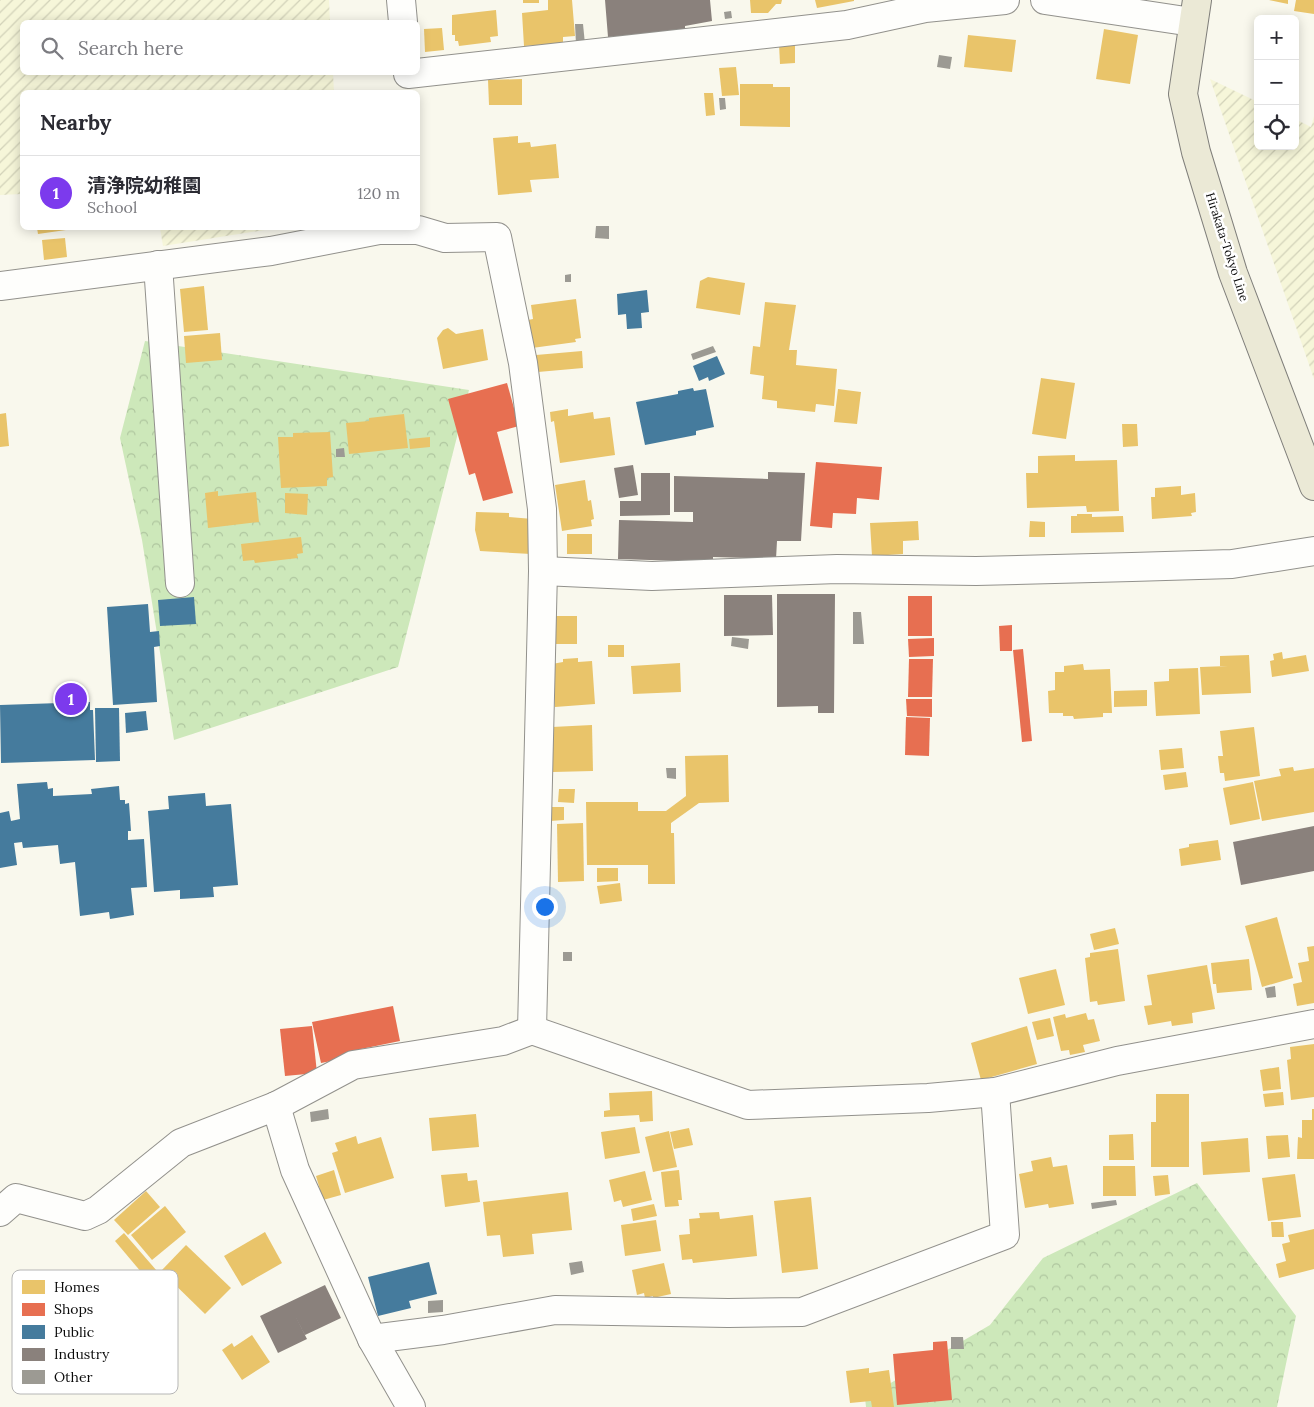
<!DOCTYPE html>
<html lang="en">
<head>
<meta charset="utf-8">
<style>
  body { margin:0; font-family:Lora,"Noto Sans JP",serif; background:#f7f7f7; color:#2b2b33 }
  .controls { position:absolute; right:15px; top:15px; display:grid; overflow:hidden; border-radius:8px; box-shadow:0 2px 12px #0003 }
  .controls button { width:45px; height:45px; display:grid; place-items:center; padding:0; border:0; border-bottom:1px solid #e1e1e2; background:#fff; color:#2b2b33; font:25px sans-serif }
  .you { position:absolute; left:544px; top:906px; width:18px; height:18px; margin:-12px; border:4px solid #fff; border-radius:50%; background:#1a73e8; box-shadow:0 0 0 8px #1a73e833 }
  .badge { display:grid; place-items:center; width:32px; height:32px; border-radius:50%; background:#7c3aed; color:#fff; font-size:16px; font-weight:700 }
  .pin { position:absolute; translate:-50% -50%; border:2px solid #fff; box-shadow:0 1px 5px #0006 }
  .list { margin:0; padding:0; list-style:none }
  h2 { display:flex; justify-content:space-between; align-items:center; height:65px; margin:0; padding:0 20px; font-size:21px }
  h2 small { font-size:16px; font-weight:400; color:#7c7c81 }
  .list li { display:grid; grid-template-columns:32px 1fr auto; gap:15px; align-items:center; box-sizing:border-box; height:75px; padding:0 20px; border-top:1px solid #e1e1e2 }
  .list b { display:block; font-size:19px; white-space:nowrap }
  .list p { margin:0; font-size:16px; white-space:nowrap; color:#7c7c81 }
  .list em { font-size:16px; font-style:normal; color:#7c7c81 }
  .icon { flex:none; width:28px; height:28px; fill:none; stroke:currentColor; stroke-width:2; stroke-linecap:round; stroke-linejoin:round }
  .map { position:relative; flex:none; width:1314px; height:1407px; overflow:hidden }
  .search { position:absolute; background:#fff; box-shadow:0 2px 12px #0003; left:20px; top:20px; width:400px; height:55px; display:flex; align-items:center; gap:12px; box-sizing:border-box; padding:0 18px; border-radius:8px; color:#7c7c81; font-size:19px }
  .panel { position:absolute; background:#fff; box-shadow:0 2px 12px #0003; left:20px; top:90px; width:400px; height:140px; border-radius:8px }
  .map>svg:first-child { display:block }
</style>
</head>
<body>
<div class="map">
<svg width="1314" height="1407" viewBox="0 0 1314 1407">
  <defs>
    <pattern id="farmland-furrows" width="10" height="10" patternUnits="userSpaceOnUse" patternTransform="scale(1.25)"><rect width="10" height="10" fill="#f6f6d9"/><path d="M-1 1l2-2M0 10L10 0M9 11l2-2" fill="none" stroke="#d2d2b9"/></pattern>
    <pattern id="forest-crowns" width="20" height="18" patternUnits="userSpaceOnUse" patternTransform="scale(1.25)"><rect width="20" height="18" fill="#cde8ba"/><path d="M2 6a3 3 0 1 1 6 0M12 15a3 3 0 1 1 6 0" fill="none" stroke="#afc69f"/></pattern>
  </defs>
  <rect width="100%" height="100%" fill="#f9f8ed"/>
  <g fill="url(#farmland-furrows)">
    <path d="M0,0H329L330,22H22V72L333,73L334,92H22V194L0,195Z"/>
    <path d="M1210,79L1258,102V146H1295V119L1311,127L1314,116V379Z"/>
    <path d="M160,228H277L163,246Z"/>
  </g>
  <g fill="url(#forest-crowns)">
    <path d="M145,341L469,390L398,667L174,740L142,540L120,438Z"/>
    <path d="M1197,1183L1296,1316L1277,1407H866L865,1398L990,1325L1043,1258Z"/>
  </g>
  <g fill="#e9c46a">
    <rect x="523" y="0" width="16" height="3"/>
    <path d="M548,0H572L575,36L563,37V43L524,46L522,13L548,10Z"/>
    <path d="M750,0H782L781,4H776L768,13H751Z"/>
    <path d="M815,0H854V1L817,8Z"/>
    <path d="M1269,0H1288V4Z"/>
    <path d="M1296,0H1314V14L1294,11Z"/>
    <path d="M496,10L498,36L490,37L491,42L459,46L458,41H455V35H452V15Z"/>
    <path d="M442,28L444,50L425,52L424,29Z"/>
    <path d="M1104,29L1138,35L1130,84L1096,79Z"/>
    <path d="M968,35L1016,40L1012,72L964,67Z"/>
    <path d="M779,44H795V63L780,64Z"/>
    <path d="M736,67L739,95L722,96L719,68Z"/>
    <path d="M522,79V105H489L488,80Z"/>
    <path d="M740,84H773V87H790V127L740,126Z"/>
    <path d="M704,93H713L715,115L706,116Z"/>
    <path d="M518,136V143L530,142L531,147L556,144L559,178L530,180L532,192L498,195L493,138Z"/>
    <path d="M37,228H73V229L38,234Z"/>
    <path d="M65,238L67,257L44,260L42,240Z"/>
    <path d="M708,277L745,283L740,315L696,308L700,281Z"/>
    <path d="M204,286L208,330L184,332L180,289Z"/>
    <path d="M576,299L581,338L575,339L576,342L532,348L528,320L533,319L531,305Z"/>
    <path d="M765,302L796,305L789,350H797L796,365L837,369L834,406L816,404L815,412L777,408V401L762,399L764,376L750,374L753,346L760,347Z"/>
    <path d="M448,328L456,334L483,329L488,360L443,369L437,338L443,330Z"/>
    <path d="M220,333L222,360L186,363L184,336Z"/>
    <path d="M582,351L583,368L538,372L536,355Z"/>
    <path d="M1041,378L1075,383L1066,439L1032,434Z"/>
    <path d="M838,389L861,392L857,424L834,422Z"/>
    <path d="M568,409V416L593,412L594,419L610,417L615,455L560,463L554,421L551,422L550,412Z"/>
    <path d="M6,413L9,446L0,447V414Z"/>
    <path d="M404,414L408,448L349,454L346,423L369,421V418Z"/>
    <path d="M1122,424H1137L1138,446L1123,447Z"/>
    <path d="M330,432L333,477L327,478V486L281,488L278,437H293V433Z"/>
    <path d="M430,437V447L410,449L409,439Z"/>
    <path d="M1075,455V461L1117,460L1119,511L1087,512L1086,506L1027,508L1026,473H1038V456Z"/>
    <path d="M585,480L588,501L591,500L594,519L591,520L592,526L562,531L555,485Z"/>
    <path d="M1181,486V495L1195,493L1196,512L1191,513L1192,516L1152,519L1151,497H1155V488Z"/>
    <path d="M218,491V496L256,492L259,522L208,528L205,493Z"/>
    <path d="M285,493L308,494L307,515L285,513Z"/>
    <path d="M476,512L509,513V517L533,519L531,554L480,551L475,530Z"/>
    <path d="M1077,514H1092V517L1123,516L1124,532L1071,533V516H1077Z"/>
    <path d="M918,521L919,540L903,541V554L872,556L870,523Z"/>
    <path d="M1030,521L1045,522V537H1029Z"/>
    <rect x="567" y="534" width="25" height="20"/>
    <path d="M301,537L303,553L297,554L298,558L255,563L254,560L243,561L241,544Z"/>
    <rect x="553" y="616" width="24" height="28"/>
    <rect x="608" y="645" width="16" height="12"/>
    <path d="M1282,652L1283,659L1306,655L1309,671L1272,677L1270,661L1274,660L1273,654Z"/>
    <path d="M1249,655L1251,693L1202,695L1200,667L1228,666H1220V656Z"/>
    <path d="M578,658V662L592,661L595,704L555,707L552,664L563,662V659Z"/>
    <path d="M680,663L681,692L633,694L631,666Z"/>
    <path d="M1083,664L1084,670L1110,669L1112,713H1103V717L1074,719L1073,716H1063V713H1049L1048,691L1055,690V672H1064V666Z"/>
    <path d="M1198,668L1200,714L1156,716L1154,682L1169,681V669Z"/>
    <path d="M1147,690V706L1114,707V691Z"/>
    <path d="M592,725L593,771L553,772L552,727Z"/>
    <path d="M1254,727L1260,776L1225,781L1224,773H1220L1218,756H1223L1220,731Z"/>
    <path d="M1182,748L1184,768L1161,770L1159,750Z"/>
    <path d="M728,755L729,802L699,803L671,823V833H674L675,884H648V865H587L586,802H638V811H666L686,796L685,756Z"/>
    <path d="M1293,767L1294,771L1314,768V812L1262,821L1254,781L1281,776L1279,769Z"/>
    <path d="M1186,772L1188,787L1165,790L1163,775Z"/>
    <path d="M1253,782L1260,819L1230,825L1223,788Z"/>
    <path d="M559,789H575L574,803L558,802Z"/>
    <path d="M550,807H564V820L550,821Z"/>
    <path d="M583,823L584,881L558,882L557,824Z"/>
    <path d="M1218,840L1221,860L1181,866L1179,849L1189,847V844Z"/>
    <path d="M597,868H618V881L597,882Z"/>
    <path d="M620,883L622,901L600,904L597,886Z"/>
    <path d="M1277,917L1293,978L1262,987L1245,926Z"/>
    <path d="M1115,928L1119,944L1094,950L1090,934Z"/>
    <path d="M1314,946V1003L1297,1006L1293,984L1302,982L1298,963L1309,961L1307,947Z"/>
    <path d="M1118,949L1125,1001L1098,1005L1097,1001L1090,1002L1085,958L1090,957V953Z"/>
    <path d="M1249,959L1252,990L1217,993L1216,984H1213L1211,963Z"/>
    <path d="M1207,965L1215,1009L1192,1013L1193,1023L1172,1026L1171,1021L1148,1025L1144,1006L1152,1005L1147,975Z"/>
    <path d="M1056,969L1065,1005L1028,1014L1019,978Z"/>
    <path d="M1086,1013L1088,1020L1094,1019L1100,1041L1083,1045L1085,1052L1070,1055L1069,1050L1061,1051L1053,1017L1065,1014L1066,1018Z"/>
    <path d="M1050,1018L1054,1036L1037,1040L1032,1022Z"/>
    <path d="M1027,1026L1037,1064L981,1080L971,1043Z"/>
    <path d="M1314,1044V1097L1291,1100L1287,1060L1291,1059L1290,1047Z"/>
    <path d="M1279,1067L1281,1089L1263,1091L1260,1070Z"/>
    <path d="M652,1091L653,1121L640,1122L639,1115L604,1117V1111L610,1110L609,1093Z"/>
    <path d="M1283,1092L1284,1105L1265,1107L1263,1094Z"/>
    <path d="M1156,1094H1189V1167H1151V1122H1156Z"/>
    <path d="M1312,1109H1314V1159H1297L1298,1137L1302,1138V1120H1312Z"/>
    <path d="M476,1114L479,1147L432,1151L429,1118Z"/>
    <path d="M635,1127L640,1153L605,1159L601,1132Z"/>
    <path d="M689,1128L693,1145L674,1149L670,1132Z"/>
    <path d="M669,1131L677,1167L653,1172L645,1137Z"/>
    <path d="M1133,1134L1134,1160H1109V1135Z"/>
    <path d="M1288,1135L1290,1157L1268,1159L1266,1136Z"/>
    <path d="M356,1136L358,1144L381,1137L394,1178L345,1193L332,1153L338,1151L335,1143Z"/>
    <path d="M1248,1138L1250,1172L1203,1175L1201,1142Z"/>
    <path d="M1051,1157L1053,1167L1067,1165L1074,1204L1049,1208L1048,1204L1025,1208L1019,1174L1033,1171L1031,1161Z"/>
    <path d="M1103,1166H1135L1136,1196H1103Z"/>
    <path d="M334,1170L341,1195L323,1200L316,1176Z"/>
    <path d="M679,1170L682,1200H678L679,1206L665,1207L661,1172Z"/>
    <path d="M645,1171L652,1200L623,1207L621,1200L614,1202L609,1180Z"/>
    <path d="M467,1173L468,1181L477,1180L480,1202L445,1207L441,1175Z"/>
    <path d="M1295,1174L1301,1217L1268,1221L1262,1178Z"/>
    <path d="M1168,1175L1170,1194L1155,1196L1153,1176Z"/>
    <path d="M146,1191L160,1207L128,1235L114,1220Z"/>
    <path d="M568,1192L572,1230L532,1234L534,1254L503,1257L500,1235L487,1236L483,1202Z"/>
    <path d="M811,1197L818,1269L782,1273L774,1201Z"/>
    <path d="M654,1204L657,1216L633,1221L631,1209Z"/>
    <path d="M165,1206L186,1232L152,1260L131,1235Z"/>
    <path d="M719,1212L720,1219L753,1215L757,1256L693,1263L692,1259L682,1260L679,1235L690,1234L689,1219L700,1218L699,1213Z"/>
    <path d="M656,1220L661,1251L625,1256L621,1225Z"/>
    <path d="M1271,1222H1283L1284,1237H1272Z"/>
    <path d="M1314,1229V1269L1279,1278L1276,1264L1286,1261L1282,1244L1290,1242L1288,1235Z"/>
    <path d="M265,1232L282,1263L242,1286L224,1256Z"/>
    <path d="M124,1233L157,1271L147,1279L115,1241Z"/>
    <path d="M186,1245L231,1288L205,1314L161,1271Z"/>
    <path d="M664,1263L671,1294L653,1298V1296L645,1298L644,1293L637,1295L632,1270Z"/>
    <path d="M252,1335L270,1362L242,1380L222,1350L232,1343L234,1347Z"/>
    <path d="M869,1368V1373L889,1370L894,1407H872L871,1401L850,1403L846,1371Z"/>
  </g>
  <g fill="#e76f51">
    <path d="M507,383L519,426L497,432L513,493L483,501L475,473L469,475L448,399Z"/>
    <path d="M816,462L882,467L879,500L857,498L856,514L833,513L832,528L810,526Z"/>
    <rect x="908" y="596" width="24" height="40"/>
    <path d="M1012,625V651H1000L999,626Z"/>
    <path d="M934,638V656L909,657L908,639Z"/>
    <path d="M1023,649L1032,741L1022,742L1013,650Z"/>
    <path d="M909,659H933L932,697H908Z"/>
    <path d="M906,699H932V717L907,716Z"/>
    <path d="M906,717L930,718L929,756L905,755Z"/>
    <path d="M393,1006L400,1041L361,1049L362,1055L321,1063L312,1022Z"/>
    <path d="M312,1026L317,1073L285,1076L280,1029Z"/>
    <path d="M947,1341L952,1400L897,1405L893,1354L933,1350V1342Z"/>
  </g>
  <g fill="#457b9d">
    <path d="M647,290L649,312L641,313L642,328L627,329L626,314L618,315L617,294Z"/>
    <path d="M717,356L725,374L709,381L708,377L699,381L693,366Z"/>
    <path d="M693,388L694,391L706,389L714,427L696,431V435L645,445L636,402L678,394V391Z"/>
    <path d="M194,597L196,624L160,626L158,600Z"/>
    <path d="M148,604L150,632L159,631L160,646L154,647L157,702L113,705L107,607Z"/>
    <path d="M90,702V710H93L95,760L1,763L0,705Z"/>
    <path d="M95,708H119L120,761L96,762Z"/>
    <path d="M146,711L148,730L126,733L125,713Z"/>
    <path d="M47,782L48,789L53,788V796L92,794L91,789L119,786L120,800H125V804L129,803L131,831H128V840L144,839L147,887L131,888L134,915L110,919L109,912L80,916L75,862L60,864L58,845L23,848L22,842L14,843L17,865L0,868V813L9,811L11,821L20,819L17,784Z"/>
    <path d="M205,793L206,806L231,804L238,885L213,887L214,897L180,899V890L154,892L148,811L169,809L168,796Z"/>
    <path d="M429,1262L437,1294L409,1301L411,1308L378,1316L368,1277Z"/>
  </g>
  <g fill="#8a817c">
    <path d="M605,0H710L712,21L685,26V32L608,37Z"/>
    <path d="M633,465L638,495L619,498L614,468Z"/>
    <path d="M768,472L805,473L801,541H777L776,559L713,557V562L618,559L619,520L693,522V512H674V476L768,479Z"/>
    <path d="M641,473H670V515L620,516V501H641Z"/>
    <path d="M777,594H835L834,713H818V706L777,707Z"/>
    <path d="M724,595H772L773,635L724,636Z"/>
    <path d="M1314,826V871L1241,885L1233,842Z"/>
    <path d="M325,1285L341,1318L305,1335L292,1310L307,1339L278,1353L260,1316Z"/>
  </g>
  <g fill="#9c9a93">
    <path d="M731,11L732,18L725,19L724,12Z"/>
    <path d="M575,24H583L585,44H576Z"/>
    <path d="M939,55L952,57L950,69L937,67Z"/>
    <path d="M719,98H725L726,109L720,110Z"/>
    <path d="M596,226H609V239L595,238Z"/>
    <path d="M571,274V282H565V275Z"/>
    <path d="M713,346L716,352L693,360L691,354Z"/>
    <path d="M344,448L345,457H336V449Z"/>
    <path d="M853,612H861L864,644H853Z"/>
    <path d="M732,637L749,639L748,649L731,646Z"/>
    <path d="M666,768H676V779L667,778Z"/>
    <rect x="563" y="952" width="9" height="9"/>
    <path d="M1275,986L1276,997L1267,998L1265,988Z"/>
    <path d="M328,1109L329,1119L311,1122L310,1112Z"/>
    <path d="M1116,1200L1117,1205L1092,1209L1091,1203Z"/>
    <path d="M582,1261L584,1272L571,1275L569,1263Z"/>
    <path d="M443,1300V1312L428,1313V1301Z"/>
    <path d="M951,1337H963L964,1349H951Z"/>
  </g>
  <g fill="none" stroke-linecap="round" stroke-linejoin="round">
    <g stroke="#92918c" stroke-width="30">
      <g id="minor">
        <path d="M401,0L403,22"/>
        <path d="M1045,0L1192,22"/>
        <path d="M408,74L847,25L925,8L1005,0"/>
        <path d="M158,265L180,583"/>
        <path d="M0,286L271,251L379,230H418L445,238L497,237L523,363L542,509L543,571L532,1030"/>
        <path d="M543,571L652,576L837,569L976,571L1132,567L1232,564L1314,551"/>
        <path d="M276,1106L295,1170L372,1339L411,1407"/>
        <path d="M0,1212L16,1198L85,1216L98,1210L181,1143L276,1106L353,1065L503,1041L532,1030L748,1105L928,1098L995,1092L1117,1061L1314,1024"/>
        <path d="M372,1339L443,1330L555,1310L728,1313L802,1312L1005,1235L995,1092"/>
      </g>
    </g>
    <g stroke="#7f7e7a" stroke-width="30">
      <path id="major" d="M1197,0L1183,94L1196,152L1233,273L1314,486"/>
    </g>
    <use href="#minor" stroke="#fefefc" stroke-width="28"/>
    <use href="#major" stroke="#ebe9d6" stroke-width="28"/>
  </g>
  <g text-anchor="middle" stroke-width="5" stroke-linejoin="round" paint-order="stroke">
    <g font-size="12" fill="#0a0a0a" stroke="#fff">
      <text transform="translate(1227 247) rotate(72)" y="4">Hirakata-Tokyo Line</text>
    </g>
  </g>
  <rect x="12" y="1270" width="166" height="124" rx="8" fill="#fff" stroke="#b6b6b6" stroke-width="1"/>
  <rect x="22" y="1280" width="23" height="14" fill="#e9c46a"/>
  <rect x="22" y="1303" width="23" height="13" fill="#e76f51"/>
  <rect x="22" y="1325" width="23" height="14" fill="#457b9d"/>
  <rect x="22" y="1348" width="23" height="13" fill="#8a817c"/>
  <rect x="22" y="1370" width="23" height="14" fill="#9c9a93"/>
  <g font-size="14" fill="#0a0a0a">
    <text x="54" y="1292">Homes</text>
    <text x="54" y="1314">Shops</text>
    <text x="54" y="1337">Public</text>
    <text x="54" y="1359">Industry</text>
    <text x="54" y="1382">Other</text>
  </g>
</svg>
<div class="controls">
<button>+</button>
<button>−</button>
<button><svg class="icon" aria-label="locate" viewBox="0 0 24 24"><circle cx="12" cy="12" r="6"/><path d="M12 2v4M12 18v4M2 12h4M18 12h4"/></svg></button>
</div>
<div class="you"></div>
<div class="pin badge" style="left:71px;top:699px">1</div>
<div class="search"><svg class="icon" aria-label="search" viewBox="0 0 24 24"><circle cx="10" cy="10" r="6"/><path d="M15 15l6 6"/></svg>Search here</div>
<section class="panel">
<h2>Nearby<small></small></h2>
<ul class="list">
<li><span class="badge">1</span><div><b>清浄院幼稚園</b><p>School</p></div><em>120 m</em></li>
</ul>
</section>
</div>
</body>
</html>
